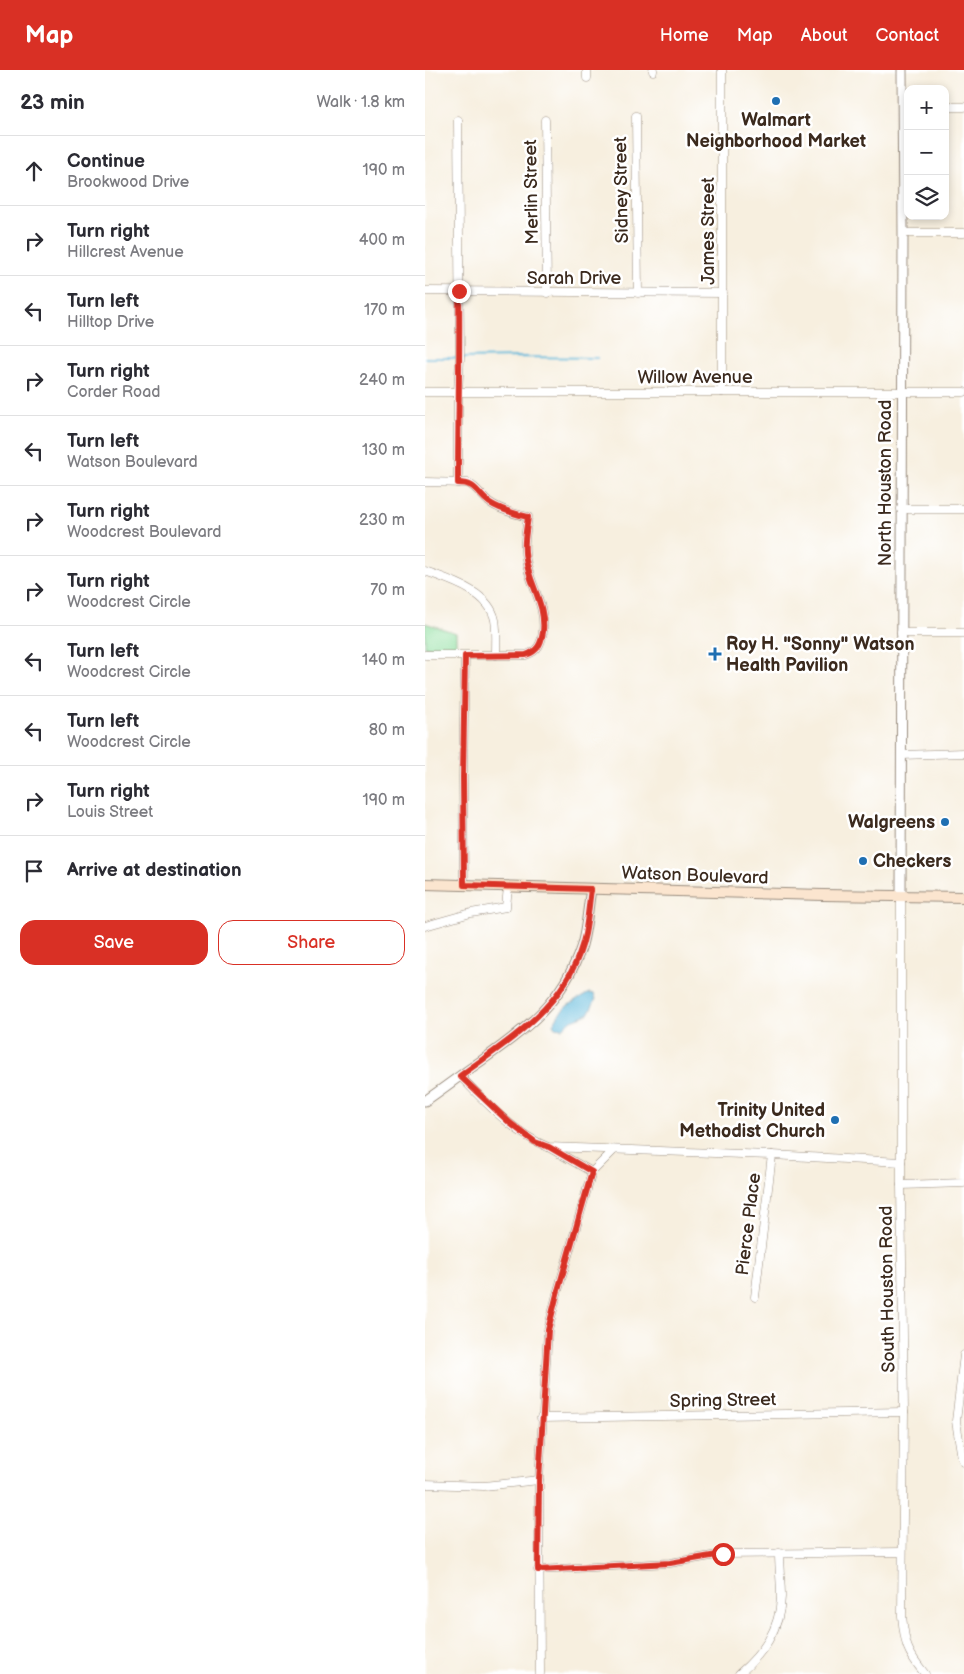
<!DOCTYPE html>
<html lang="en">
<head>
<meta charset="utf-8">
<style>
  body { margin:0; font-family:"Balsamiq Sans",sans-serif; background:#f7f7f7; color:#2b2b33 }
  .controls { position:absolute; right:15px; top:15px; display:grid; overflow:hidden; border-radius:10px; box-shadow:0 2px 8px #0003 }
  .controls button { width:45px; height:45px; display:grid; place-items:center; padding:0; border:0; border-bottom:1px solid #e1e1e2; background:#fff; color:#2b2b33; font:25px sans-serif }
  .stop { position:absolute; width:15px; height:15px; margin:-11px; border:4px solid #d93025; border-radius:50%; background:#fff }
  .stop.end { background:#d93025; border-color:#fff; box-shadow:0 1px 5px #0008 }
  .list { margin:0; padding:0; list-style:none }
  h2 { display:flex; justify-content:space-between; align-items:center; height:65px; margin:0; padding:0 20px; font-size:21px }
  h2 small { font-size:16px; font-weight:400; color:#7c7c81 }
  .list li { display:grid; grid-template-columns:32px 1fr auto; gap:15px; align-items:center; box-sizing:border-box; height:70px; padding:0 20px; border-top:1px solid #e1e1e2 }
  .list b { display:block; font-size:19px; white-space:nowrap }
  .list p { margin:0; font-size:16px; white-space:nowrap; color:#7c7c81 }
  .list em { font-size:16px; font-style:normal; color:#7c7c81 }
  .actions { display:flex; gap:10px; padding:15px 20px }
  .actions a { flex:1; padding:11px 0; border:1px solid #d93025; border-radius:15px; text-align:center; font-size:18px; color:#d93025 }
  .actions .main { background:#d93025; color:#fff }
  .icon { flex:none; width:28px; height:28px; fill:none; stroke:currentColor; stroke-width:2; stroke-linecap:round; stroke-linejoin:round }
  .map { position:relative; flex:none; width:539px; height:1604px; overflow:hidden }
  header { display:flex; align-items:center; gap:30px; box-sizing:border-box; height:70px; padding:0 25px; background:#d93025; color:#fff }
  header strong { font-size:24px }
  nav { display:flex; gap:28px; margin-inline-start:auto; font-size:18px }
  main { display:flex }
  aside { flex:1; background:#fff }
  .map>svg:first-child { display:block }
</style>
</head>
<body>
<header>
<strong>Map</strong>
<nav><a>Home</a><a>Map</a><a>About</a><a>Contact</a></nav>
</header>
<main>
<aside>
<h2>23 min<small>Walk · 1.8 km</small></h2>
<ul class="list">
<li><svg class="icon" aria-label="ahead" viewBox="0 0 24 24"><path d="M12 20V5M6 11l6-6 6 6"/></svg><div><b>Continue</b><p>Brookwood Drive</p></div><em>190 m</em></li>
<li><svg class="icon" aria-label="right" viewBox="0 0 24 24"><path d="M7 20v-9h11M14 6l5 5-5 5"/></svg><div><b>Turn right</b><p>Hillcrest Avenue</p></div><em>400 m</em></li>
<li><svg class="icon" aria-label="left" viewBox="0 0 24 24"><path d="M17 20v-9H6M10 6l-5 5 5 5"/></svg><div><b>Turn left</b><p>Hilltop Drive</p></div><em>170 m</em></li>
<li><svg class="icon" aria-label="right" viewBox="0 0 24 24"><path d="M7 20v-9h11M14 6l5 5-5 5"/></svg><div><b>Turn right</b><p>Corder Road</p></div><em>240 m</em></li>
<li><svg class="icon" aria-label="left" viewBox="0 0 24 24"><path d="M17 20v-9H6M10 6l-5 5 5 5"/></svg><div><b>Turn left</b><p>Watson Boulevard</p></div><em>130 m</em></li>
<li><svg class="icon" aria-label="right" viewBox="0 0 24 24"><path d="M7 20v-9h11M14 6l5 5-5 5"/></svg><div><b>Turn right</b><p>Woodcrest Boulevard</p></div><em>230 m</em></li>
<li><svg class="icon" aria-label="right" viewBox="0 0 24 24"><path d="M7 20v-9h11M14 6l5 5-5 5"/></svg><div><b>Turn right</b><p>Woodcrest Circle</p></div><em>70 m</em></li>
<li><svg class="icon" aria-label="left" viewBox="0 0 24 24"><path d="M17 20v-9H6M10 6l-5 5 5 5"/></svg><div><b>Turn left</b><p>Woodcrest Circle</p></div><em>140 m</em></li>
<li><svg class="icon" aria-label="left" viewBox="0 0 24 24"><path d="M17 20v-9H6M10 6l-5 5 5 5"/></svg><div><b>Turn left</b><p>Woodcrest Circle</p></div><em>80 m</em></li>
<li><svg class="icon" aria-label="right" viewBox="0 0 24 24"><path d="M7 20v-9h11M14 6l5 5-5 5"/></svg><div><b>Turn right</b><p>Louis Street</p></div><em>190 m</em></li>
<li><svg class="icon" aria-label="arrive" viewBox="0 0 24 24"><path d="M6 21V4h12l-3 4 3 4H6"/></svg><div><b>Arrive at destination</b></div></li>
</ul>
<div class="actions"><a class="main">Save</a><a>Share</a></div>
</aside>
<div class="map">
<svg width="539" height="1604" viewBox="0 0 539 1604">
  <rect width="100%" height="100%" fill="#fff"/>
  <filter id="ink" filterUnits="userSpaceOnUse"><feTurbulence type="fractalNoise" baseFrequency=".02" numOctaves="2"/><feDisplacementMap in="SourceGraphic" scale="10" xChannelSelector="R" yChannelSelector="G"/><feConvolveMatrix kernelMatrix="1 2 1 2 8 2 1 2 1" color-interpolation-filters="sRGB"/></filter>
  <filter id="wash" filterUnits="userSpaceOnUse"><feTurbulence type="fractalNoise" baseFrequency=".0096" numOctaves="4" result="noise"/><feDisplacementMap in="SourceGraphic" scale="20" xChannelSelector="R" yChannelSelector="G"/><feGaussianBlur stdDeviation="1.12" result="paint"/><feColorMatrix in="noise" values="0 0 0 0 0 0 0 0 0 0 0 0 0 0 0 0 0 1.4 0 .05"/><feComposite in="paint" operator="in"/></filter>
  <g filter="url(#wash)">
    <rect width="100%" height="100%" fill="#f7efdf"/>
    <path fill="#8dde9e" stroke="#64845e" d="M0,553L31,563V578L0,577Z"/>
    <path fill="#5db8da" stroke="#4c717c" d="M164,923L169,924L171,929L163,944L147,950L137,958L130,957L128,954L135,943L142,936Z"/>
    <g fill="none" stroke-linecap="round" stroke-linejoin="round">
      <g stroke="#5db8da" stroke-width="2">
        <path d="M0,288H33"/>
        <path d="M37,288L96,287L173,288"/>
      </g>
    </g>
  </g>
  <g filter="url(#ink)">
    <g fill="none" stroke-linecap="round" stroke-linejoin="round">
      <g stroke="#998c7e" stroke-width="9">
        <g id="minor">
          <path d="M297,0V322"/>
          <path d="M228,1V0"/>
          <path d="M162,8V0"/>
          <path d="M520,37H539"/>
          <path d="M211,46L213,223"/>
          <path d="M120,50L122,223"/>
          <path d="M478,163H539"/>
          <path d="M0,221L298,223"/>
          <path d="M0,322H539"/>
          <path d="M0,412L43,413C51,417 57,426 64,432C75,440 90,444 103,447C101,462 98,476 101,490C105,516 121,534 118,562C116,574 113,581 101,585H0"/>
          <path d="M33,413V322L35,288L33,50"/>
          <path d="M476,439H539"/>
          <path d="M0,501C24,510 64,521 70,550C72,561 71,573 71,585"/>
          <path d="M476,563H539"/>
          <path d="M476,685L539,683"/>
          <path d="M39,815L38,707L40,586"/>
          <path d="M476,827V1115L479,1342L477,1546C480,1574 481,1581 500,1604"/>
          <path d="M0,856L46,843L81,837L83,817"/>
          <path d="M35,1006C60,1032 90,1064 123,1077L347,1085L476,1092"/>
          <path d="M125,1078L167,1102"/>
          <path d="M476,1115L539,1113"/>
          <path d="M330,1227L347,1085"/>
          <path d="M539,1285L531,1351L537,1388L539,1392"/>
          <path d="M116,1348L479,1342"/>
          <path d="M0,1414L59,1416L114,1410"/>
          <path d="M113,1500L245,1493L298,1484L477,1482"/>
          <path d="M115,1604L114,1410L123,1260L132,1224L167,1102L189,1080"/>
          <path d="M314,1604C338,1583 355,1560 356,1527C356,1512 354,1497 354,1483"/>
        </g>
      </g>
      <g stroke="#998c7e" stroke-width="11">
        <g id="tertiary">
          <path d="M476,827L478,163L477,0"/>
          <path d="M0,1031C19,1018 37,1004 56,991C101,959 139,931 157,875C162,857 163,837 166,819"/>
        </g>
      </g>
      <g stroke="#998c7e" stroke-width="12">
        <path id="secondary" d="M0,814L398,825L539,827"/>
      </g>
      <use href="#minor" stroke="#fff" stroke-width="8"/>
      <use href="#tertiary" stroke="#fff" stroke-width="9"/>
      <use href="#secondary" stroke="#fbe5cf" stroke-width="10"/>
    </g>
  </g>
  <g fill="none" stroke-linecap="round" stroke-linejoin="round" filter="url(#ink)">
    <path stroke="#d93025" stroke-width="6" d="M34,221C35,285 33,349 33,413C52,413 51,423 65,433C76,440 91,444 103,447C101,462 98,476 101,490C105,516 121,534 118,562C116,574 113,581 101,585L40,586L38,707L39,815L166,819C164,834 163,849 160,864C145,934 88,967 35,1006L85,1053L110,1072L124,1077L167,1102L132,1224L123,1260L114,1410L113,1500L245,1493L298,1484"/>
  </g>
  <g fill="#1f6fb2" stroke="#fff" stroke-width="2">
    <circle cx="351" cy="31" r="5"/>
    <path d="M287.5 576.5h5v5h5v5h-5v5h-5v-5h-5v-5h5z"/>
    <circle cx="520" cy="752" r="5"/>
    <circle cx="438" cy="791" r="5"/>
    <circle cx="410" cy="1050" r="5"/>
  </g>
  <g text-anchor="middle" stroke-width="5" stroke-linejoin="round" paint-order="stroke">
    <g font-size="18" font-weight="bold" fill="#3b2a1e" stroke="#fff" text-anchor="start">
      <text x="351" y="56" text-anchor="middle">Walmart<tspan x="351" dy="21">Neighborhood Market</tspan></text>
      <text x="301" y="580">Roy H. "Sonny" Watson<tspan x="301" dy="21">Health Pavilion</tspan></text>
      <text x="510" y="758" text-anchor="end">Walgreens</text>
      <text x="448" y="797">Checkers</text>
      <text x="400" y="1046" text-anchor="end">Trinity United<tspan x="400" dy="21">Methodist Church</tspan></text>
    </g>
    <g font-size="18" fill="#3b2a1e" stroke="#fff">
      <text transform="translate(196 120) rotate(-91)" y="6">Sidney Street</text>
      <text transform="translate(106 122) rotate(-91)" y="6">Merlin Street</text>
      <text transform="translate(283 161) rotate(-90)" y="6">James Street</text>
      <text x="149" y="214">Sarah Drive</text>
      <text x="270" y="313">Willow Avenue</text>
      <text transform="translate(460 413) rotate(-90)" y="6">North Houston Road</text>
      <text transform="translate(270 805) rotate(2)" y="6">Watson Boulevard</text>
      <text transform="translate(323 1154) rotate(-83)" y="6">Pierce Place</text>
      <text transform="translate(462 1219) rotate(-91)" y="6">South Houston Road</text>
      <text transform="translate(298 1330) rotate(-1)" y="6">Spring Street</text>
    </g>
  </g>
</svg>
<div class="controls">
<button>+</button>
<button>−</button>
<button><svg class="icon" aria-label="layers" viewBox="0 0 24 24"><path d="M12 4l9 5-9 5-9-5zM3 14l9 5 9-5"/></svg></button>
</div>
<div class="stop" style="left:298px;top:1484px"></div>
<div class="stop end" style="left:34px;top:221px"></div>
</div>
</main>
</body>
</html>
